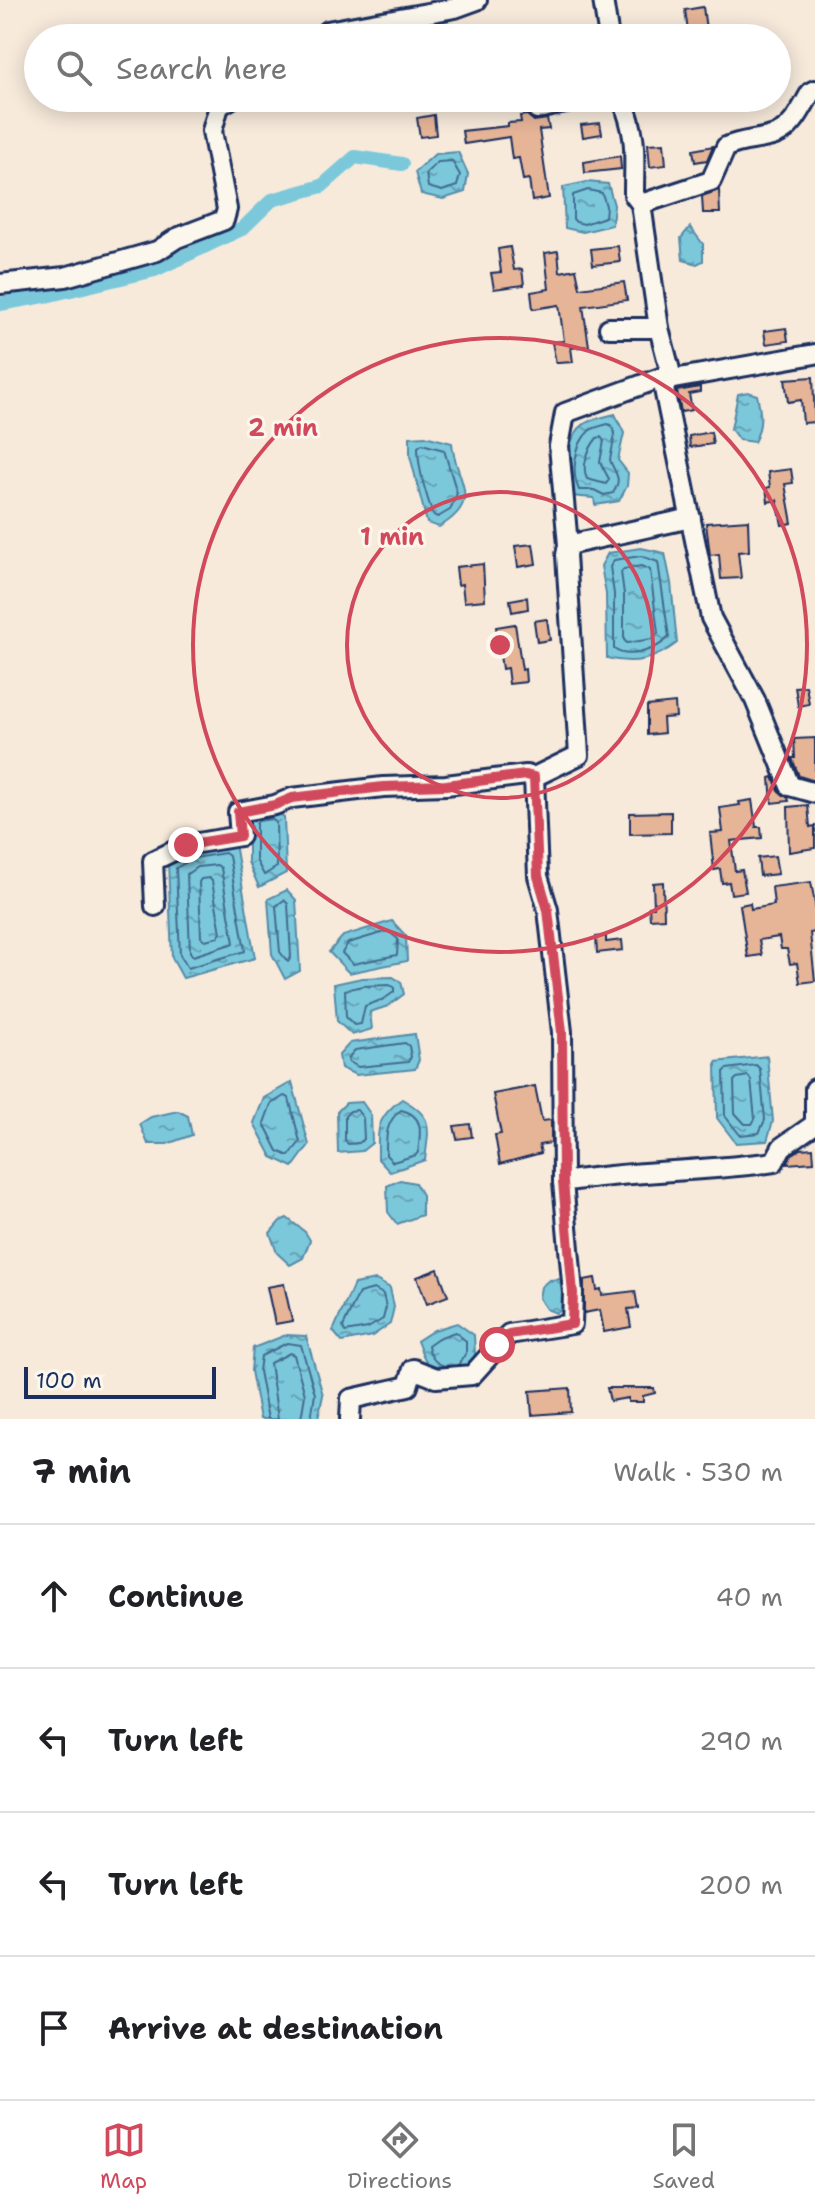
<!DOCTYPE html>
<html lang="en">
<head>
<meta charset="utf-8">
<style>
  body { margin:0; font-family:"Shantell Sans",sans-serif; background:#f2f2f2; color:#202124 }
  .scale { position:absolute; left:24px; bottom:20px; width:192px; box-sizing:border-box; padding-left:8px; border:4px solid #1b2f5e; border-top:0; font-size:22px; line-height:28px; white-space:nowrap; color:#1b2f5e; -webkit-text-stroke:6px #fbf7ec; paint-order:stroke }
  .stop { position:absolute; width:24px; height:24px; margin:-18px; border:6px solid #d1495b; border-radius:50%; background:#fff }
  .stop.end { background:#d1495b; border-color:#fff; box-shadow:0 2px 8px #0008 }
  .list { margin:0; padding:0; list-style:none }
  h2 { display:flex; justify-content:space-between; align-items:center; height:104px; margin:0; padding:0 32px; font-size:34px }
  h2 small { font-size:26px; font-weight:400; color:#757577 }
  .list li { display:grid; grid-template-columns:52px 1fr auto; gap:24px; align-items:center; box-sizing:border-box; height:144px; padding:0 32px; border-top:2px solid #e0e0e0 }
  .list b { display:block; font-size:30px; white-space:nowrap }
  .list em { font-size:26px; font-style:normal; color:#757577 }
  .icon { flex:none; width:44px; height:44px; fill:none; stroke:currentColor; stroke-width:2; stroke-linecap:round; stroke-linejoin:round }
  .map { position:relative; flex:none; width:815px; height:1419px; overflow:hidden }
  .search { position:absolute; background:#fff; box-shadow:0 4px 20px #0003; left:24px; right:24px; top:24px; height:88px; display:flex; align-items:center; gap:20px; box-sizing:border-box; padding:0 28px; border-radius:44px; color:#757577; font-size:30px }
  .sheet { height:680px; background:#fff }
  nav { display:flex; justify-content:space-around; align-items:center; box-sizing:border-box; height:112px; border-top:2px solid #e0e0e0; background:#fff; font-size:22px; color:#757577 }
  nav a { display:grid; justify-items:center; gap:4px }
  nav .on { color:#d1495b }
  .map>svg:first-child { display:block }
</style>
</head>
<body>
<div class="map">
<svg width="815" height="1419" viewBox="0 0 815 1419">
  <defs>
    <pattern id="water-ripples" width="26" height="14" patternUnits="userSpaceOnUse" patternTransform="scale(2)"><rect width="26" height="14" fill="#7cc8db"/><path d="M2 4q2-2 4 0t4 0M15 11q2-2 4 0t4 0" fill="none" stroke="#65a3b5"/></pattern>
  </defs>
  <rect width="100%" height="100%" fill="#f7eadb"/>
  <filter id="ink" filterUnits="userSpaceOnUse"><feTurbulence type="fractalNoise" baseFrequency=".0125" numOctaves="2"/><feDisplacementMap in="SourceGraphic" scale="16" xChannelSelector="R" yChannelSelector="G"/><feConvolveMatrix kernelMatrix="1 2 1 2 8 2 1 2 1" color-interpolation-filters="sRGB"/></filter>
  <g filter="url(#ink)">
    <g fill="url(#water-ripples)" stroke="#558ba9" stroke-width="2">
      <path d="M458,152L468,174L465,192L443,199L421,194L415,172L435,154Z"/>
      <path d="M587,182L608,184L614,205L612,225L583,232L565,228L563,187Z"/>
      <path d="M690,227L703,244V261L697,264L683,260L681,238Z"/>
      <path d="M748,392L757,395C761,413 763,425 754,442L739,440L731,429L738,394Z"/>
      <path d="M615,414L624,433L618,460L628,473L627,486L619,501L595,505L594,498L570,496C567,473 563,432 590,421C598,418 607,416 615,414Z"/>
      <path d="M425,436L452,443C455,481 485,500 439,527L427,523L410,456V437Z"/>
      <path d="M641,548L665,553L671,583L677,643C655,660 634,665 607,658L606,594L601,566L608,553Z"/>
      <path d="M273,810L284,817L286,873L259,887L248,862V815Z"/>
      <path d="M235,844L255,958L183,978L172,958L168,862L192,850Z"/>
      <path d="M287,890L296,900L300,971L285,979L272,954L268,899Z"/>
      <path d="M392,921L406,936L407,961L349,973L329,952L343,936Z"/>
      <path d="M393,977L401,982L404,994L388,1006L370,1012L372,1029L352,1035L337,1021L334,984L362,978Z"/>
      <path d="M415,1034L419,1060L415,1069L356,1075L341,1068L339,1055L350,1043Z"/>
      <path d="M767,1056L773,1121L767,1141L736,1143L717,1118L716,1062Z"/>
      <path d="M292,1082L309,1145L293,1167L272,1157L254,1123L264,1098Z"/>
      <path d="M402,1099C434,1117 429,1126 425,1160L390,1172L378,1159C378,1128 375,1119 402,1099Z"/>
      <path d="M362,1102L371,1115L372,1143L362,1151L338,1153L337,1112L346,1103Z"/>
      <path d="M178,1111L188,1116L192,1135L167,1144H148L140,1124L151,1117Z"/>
      <path d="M400,1180L415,1183L422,1195V1215L397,1224L388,1212L387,1186Z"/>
      <path d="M287,1218L305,1232L310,1240L303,1258L290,1265L277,1253L270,1233L280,1221Z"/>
      <path d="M562,1279L566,1286L565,1309L556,1313L546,1309L539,1298L541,1287L549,1280Z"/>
      <path d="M376,1280L390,1288L394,1307L390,1324L372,1336L342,1342L333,1331L354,1284Z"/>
      <path d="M457,1323L474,1335L475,1355L461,1375C430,1373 428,1369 417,1341L434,1330Z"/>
      <path d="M286,1335L306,1336L323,1395L318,1419H260L251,1371L253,1348Z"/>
    </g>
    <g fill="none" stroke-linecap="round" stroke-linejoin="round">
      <g stroke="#426c90" stroke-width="2">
        <path d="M452,161L460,175L457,186L442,191L428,187L426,173L438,162Z"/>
        <path d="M588,190L602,193L606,206L605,217L584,224L576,222L573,219V195Z"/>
        <path d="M608,424L612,426L615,434L610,460C615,475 623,477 613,493L604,495L594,490H579C571,473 574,445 589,431C594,427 601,426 608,424Z"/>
        <path d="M601,437L604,441L600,462L609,479L606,484L587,479C581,466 588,449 597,438Z"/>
        <path d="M422,444L444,450L457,493L450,510L438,517L433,515C426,494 418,469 418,447Z"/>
        <path d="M641,556L658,562L669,637C657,650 628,660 614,649V594L610,567L614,560Z"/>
        <path d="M641,566L650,570L658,633L652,639L627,643L624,640V594L621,572L624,569Z"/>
        <path d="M272,819L276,823L277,867L264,875L256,860V824L258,821Z"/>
        <path d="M225,853L229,856L245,951L188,968L180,955L176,868L194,858Z"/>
        <path d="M217,865L221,868L234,943L193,956L190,952L187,874L197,867Z"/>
        <path d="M209,878L212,881L221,933L218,937L205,940L201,937L199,882L201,879Z"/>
        <path d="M284,900L288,904L291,957L288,962L280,952L276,906Z"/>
        <path d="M388,931L398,939L397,955L353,964L342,953L348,943Z"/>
        <path d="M389,985L394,987V992L384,999L365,1006L361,1024L354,1025L346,1017L345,990L363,986Z"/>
        <path d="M405,1043L409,1046L411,1057L408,1062L358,1067L348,1061L349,1057L355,1050Z"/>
        <path d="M756,1065L760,1069L765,1120L759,1133L740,1135L725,1116L724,1072L727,1069Z"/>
        <path d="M748,1076L751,1080L755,1119L752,1124H745L735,1113L734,1081L737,1078Z"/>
        <path d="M284,1096L289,1098L300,1142L289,1156L278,1151L264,1123L271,1104Z"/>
        <path d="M357,1110L363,1118L364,1139L359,1143L348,1144L345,1140V1116L350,1111Z"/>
        <path d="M401,1110C424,1115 421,1132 418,1152L416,1155L393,1162L386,1155C386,1137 385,1122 401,1110Z"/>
        <path d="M374,1289L383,1294L386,1307L383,1319L368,1328L345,1332L343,1327L359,1293Z"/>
        <path d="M448,1366C435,1365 430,1357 428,1345L438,1338L455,1332L466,1341V1353L458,1365"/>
        <path d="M268,1419L259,1371L261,1356L287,1343L301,1345L315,1394L311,1419"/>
        <path d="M278,1419L270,1363L290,1353L294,1355L305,1395L301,1419"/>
      </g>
      <path stroke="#7cc8db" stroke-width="14" d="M0,304L50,295L155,270L242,229L272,200L322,186L355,157L402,164"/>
    </g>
    <g fill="#e6b497" stroke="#1b2f5e" stroke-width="2">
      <path d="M703,7L706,29L688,31L685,10Z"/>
      <path d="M434,115L436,135L420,137L417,118Z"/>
      <path d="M527,115L534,121L547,119L549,129L539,130L549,198L532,201L529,179L523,180L519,158L512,159L509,137L464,144L462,131L508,126V123L521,122L520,116Z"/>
      <path d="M600,123L602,134L583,137L581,125Z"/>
      <path d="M664,143L666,165L650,167L648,144Z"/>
      <path d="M713,146L707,160L695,162L693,150Z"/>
      <path d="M620,156L621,169L585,173L584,162Z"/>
      <path d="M719,190L720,213H703L702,196Z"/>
      <path d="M618,246L620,262L593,265L591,249Z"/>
      <path d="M510,247L514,270L522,269L524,285L494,289L491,273L501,272L498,249Z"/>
      <path d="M558,251L560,272L576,269L580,288L624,282L627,300L583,306L589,346L571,348L573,362L558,363H556L552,342L564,341L559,305L533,309L531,292L549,289L545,253Z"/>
      <path d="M786,328L788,341L766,344L764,331Z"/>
      <path d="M813,377L815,422L803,423L801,400L788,402L785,379Z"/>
      <path d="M700,387V392L689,394L692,410L681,412L677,391Z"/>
      <path d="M711,432L713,444L690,447L689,436Z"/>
      <path d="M791,469L793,483L785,484L792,523L782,525L777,500L768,502L766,488L770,487L768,472Z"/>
      <path d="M748,520L749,551L738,552L741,578L721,579L719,554L710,555L706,523Z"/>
      <path d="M533,544L536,564L518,567L515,546Z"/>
      <path d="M483,564L485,600L464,602L462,584L458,585L456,567Z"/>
      <path d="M527,597L528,609L512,612L510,600Z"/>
      <path d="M547,619L550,640L537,642L534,621Z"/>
      <path d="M515,624L522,670L525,669L526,682L509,684L507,668L502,669L496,627Z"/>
      <path d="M806,686L809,704L798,706L795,687Z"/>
      <path d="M675,703L676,717L663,718L664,733L647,735V706Z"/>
      <path d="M815,738V781L799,776L792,758H795L794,739Z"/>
      <path d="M773,777L779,791L788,798L789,801L772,803L770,778Z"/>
      <path d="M752,800L756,827H761L762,838L731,841L735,871L742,870L746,892L731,894L729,882L722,883L720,869L714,870L710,833L723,832L720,808L740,805L739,802Z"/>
      <path d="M808,805L810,827L815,826V848L789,852L788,807Z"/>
      <path d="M671,812V833L630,834V813Z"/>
      <path d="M775,856L778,874L760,876L758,858Z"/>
      <path d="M663,882L664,918L650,919L649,907H654L653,883Z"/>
      <path d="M811,882L815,904V932L810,933L815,981L800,983L797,963L790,964L787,949H781L779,937L759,940L762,955L748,957L740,905L750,903L751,909L774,905L772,887Z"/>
      <path d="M606,936V942L622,940L623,950L597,953L596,937Z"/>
      <path d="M535,1086L542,1121L551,1120V1143L539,1145L541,1153L500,1164L495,1135L501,1134L493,1094Z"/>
      <path d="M470,1124L472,1137L457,1139L454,1126Z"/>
      <path d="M813,1148L814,1162L787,1164L791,1155L801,1149Z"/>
      <path d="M438,1269L448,1296L427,1304L417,1277Z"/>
      <path d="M595,1278L597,1290L601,1289L602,1295L635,1291L638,1308L628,1309L631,1327L604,1332L600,1310L584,1313V1280Z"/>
      <path d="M284,1284L292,1321L275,1324L267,1287Z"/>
      <path d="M570,1388L571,1412L532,1415L530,1391Z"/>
      <path d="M607,1388H654L655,1393L643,1396V1402H628V1398L610,1401Z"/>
    </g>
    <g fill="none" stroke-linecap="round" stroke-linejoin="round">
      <g stroke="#1b2f5e" stroke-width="24">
        <g id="minor">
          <path d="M603,0L609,38"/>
          <path d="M327,38V31L455,8L477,0"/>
          <path d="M622,98C638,140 634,152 634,195L641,204L659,328L671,374L664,389L711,618L755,700L790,786L815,793"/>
          <path d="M537,109L589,98"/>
          <path d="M641,204L711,181L726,147C743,139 757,141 775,135C793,129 802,107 811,92L815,90"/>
          <path d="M0,284L65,277L157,251L177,238L224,220L227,209L212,131L219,106L232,98"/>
          <path d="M609,328H659"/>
          <path d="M668,380L815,354"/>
          <path d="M568,545L691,518"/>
          <path d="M534,777L579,755L566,555L568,545L559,446L565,413L671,374"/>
          <path d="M155,906L153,861L186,845L240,836L238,812L275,805L292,798L383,787L446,785L526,775L534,777L538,876L548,910L562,1032L563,1182"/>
          <path d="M350,1419L351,1399L408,1386L413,1369L436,1378L472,1375L509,1334L572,1324L573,1293L563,1182C633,1170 704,1172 774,1162L782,1147L815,1124V1089"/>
        </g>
      </g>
      <use href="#minor" stroke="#fbf7ec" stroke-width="18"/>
    </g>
  </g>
  <g fill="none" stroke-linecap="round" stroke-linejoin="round" filter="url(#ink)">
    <path stroke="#d1495b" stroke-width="10" d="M186,845L240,836L238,812L275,805L292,798L383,787L446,785L526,775L534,777L538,876L548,910L562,1032L563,1182L573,1293L572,1324L509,1334L497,1345"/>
  </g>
  <g fill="none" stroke="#d1495b" stroke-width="4">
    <circle cx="500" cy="645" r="153"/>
    <circle cx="500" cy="645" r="307"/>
  </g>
  <circle cx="500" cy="645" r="12" fill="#d1495b" stroke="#fbf7ec" stroke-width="4"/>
  <g font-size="24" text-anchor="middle" font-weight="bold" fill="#d1495b" stroke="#fbf7ec" stroke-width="6" stroke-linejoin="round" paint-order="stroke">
    <text x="283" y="436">2 min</text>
    <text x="392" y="545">1 min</text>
  </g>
</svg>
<div class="scale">100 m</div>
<div class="stop" style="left:497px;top:1345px"></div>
<div class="stop end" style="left:186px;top:845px"></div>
<div class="search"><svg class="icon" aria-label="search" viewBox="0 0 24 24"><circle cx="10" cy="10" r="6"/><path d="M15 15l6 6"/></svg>Search here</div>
</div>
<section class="sheet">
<h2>7 min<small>Walk · 530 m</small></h2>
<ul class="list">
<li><svg class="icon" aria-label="ahead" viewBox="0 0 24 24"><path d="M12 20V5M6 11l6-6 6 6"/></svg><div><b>Continue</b></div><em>40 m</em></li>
<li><svg class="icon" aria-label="left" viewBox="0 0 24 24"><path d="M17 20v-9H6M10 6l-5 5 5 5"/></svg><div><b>Turn left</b></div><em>290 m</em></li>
<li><svg class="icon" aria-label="left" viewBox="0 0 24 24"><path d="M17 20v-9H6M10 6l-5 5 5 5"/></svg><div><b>Turn left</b></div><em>200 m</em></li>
<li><svg class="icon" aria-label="arrive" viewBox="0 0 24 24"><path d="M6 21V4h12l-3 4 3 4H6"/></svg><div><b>Arrive at destination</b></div></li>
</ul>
</section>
<nav>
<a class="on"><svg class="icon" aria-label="map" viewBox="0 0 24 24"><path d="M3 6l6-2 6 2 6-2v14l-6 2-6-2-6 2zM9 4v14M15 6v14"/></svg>Map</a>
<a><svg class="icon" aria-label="directions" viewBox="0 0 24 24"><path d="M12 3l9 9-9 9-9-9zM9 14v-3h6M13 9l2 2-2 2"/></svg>Directions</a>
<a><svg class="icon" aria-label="saved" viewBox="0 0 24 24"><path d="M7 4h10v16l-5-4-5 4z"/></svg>Saved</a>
</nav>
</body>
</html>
